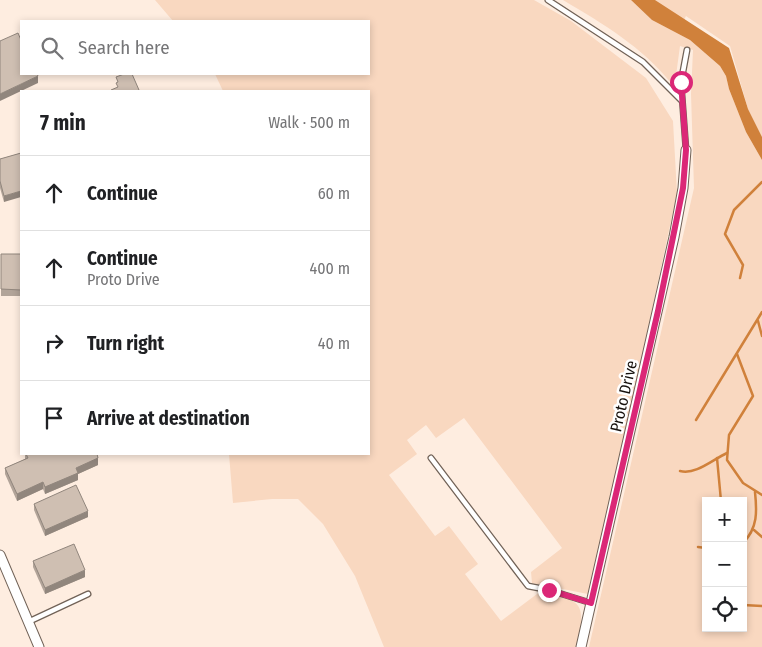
<!DOCTYPE html>
<html lang="en">
<head>
<meta charset="utf-8">
<style>
  body { margin:0; font-family:"Fira Sans Condensed",sans-serif; background:#f2f2f2; color:#202124 }
  .controls { position:absolute; right:15px; bottom:15px; display:grid; overflow:hidden; border-radius:0px; box-shadow:0 2px 8px #0003 }
  .controls button { width:45px; height:45px; display:grid; place-items:center; padding:0; border:0; border-bottom:1px solid #e0e0e0; background:#fff; color:#202124; font:25px sans-serif }
  .stop { position:absolute; width:15px; height:15px; margin:-11px; border:4px solid #db2777; border-radius:50%; background:#fff }
  .stop.end { background:#db2777; border-color:#fff; box-shadow:0 1px 5px #0008 }
  .list { margin:0; padding:0; list-style:none }
  h2 { display:flex; justify-content:space-between; align-items:center; height:65px; margin:0; padding:0 20px; font-size:21px }
  h2 small { font-size:16px; font-weight:400; color:#757577 }
  .list li { display:grid; grid-template-columns:32px 1fr auto; gap:15px; align-items:center; box-sizing:border-box; height:75px; padding:0 20px; border-top:1px solid #e0e0e0 }
  .list b { display:block; font-size:19px; white-space:nowrap }
  .list p { margin:0; font-size:16px; white-space:nowrap; color:#757577 }
  .list em { font-size:16px; font-style:normal; color:#757577 }
  .icon { flex:none; width:28px; height:28px; fill:none; stroke:currentColor; stroke-width:2; stroke-linecap:round; stroke-linejoin:round }
  .map { position:relative; flex:none; width:762px; height:647px; overflow:hidden }
  .search { position:absolute; background:#fff; box-shadow:0 2px 8px #0003; left:20px; top:20px; width:350px; height:55px; display:flex; align-items:center; gap:12px; box-sizing:border-box; padding:0 18px; border-radius:0px; color:#757577; font-size:19px }
  .panel { position:absolute; background:#fff; box-shadow:0 2px 8px #0003; left:20px; top:90px; width:350px; height:365px; border-radius:0px }
  .map>svg:first-child { display:block }
</style>
</head>
<body>
<div class="map">
<svg width="762" height="647" viewBox="0 0 762 647">
  <rect width="100%" height="100%" fill="#feede0"/>
  <g fill="#f9d8c0" fill-rule="evenodd">
    <path d="M155,0H534L571,21L646,78L673,121L677,193L592,590L588,594L532,583L531,572L562,548L464,418L436,438L426,425L407,440L417,454L389,475L435,536L449,526L478,564L465,574L501,621L541,591C586,602 584,603 578,647H384L355,576L323,524L298,499H272L233,503L229,454H369V91H223L215,74H369V21H173Z"/>
    <path d="M563,0H631L652,20L690,40L720,66L726,76L729,89L746,132L762,160V647H589L694,188L691,94L693,50L680,46L675,83L672,84C641,46 605,25 563,0ZM706,501H743V628H706Z"/>
    <path d="M655,0H762V137L748,109L730,46L686,16L684,20Z"/>
  </g>
  <path fill="#d0813b" d="M631,0H655L729,48L748,109L762,137V160L746,132L729,89L726,76L720,66L690,40L652,20Z"/>
  <g fill="none" stroke-linecap="round" stroke-linejoin="round">
    <g stroke="#d0813b" stroke-width="2.5">
      <path d="M740,278L743,265L725,234L734,210L762,182"/>
      <path d="M758,321L762,336"/>
      <path d="M737,354L753,396L729,435L727,460L743,483L762,495"/>
      <path d="M696,420L762,312"/>
      <path d="M717,458L721,501"/>
      <path d="M680,471C696,475 712,460 727,453"/>
      <path d="M754,530L762,537"/>
      <path d="M743,543C758,528 757,511 755,492"/>
      <path d="M698,547L706,548"/>
      <path d="M743,605L762,606"/>
    </g>
    <g stroke="#716257" stroke-width="7">
      <g id="lane">
        <path d="M548,0L643,62L681,100"/>
        <path d="M686,150L681,82L687,50"/>
        <path d="M431,458L528,586L549,590L591,603"/>
        <path d="M28,622L88,594"/>
      </g>
    </g>
    <g stroke="#716257" stroke-width="11">
      <g id="street">
        <path d="M0,555L39,647"/>
        <path d="M581,647L674,237L683,188L686,150"/>
      </g>
    </g>
    <use href="#lane" stroke="#fff" stroke-width="4.5"/>
    <use href="#street" stroke="#fff" stroke-width="9"/>
  </g>
  <g fill="#b2a499">
    <path d="M21,153L4,202L0,188V159Z"/>
    <rect x="1" y="254" width="20" height="42"/>
    <path d="M25,454H97L98,465L78,474V480L45,494L43,489L17,501L5,474V468L25,459Z"/>
    <path d="M34,504L88,517L45,536L34,510Z"/>
    <path d="M33,561L85,577L45,594L33,567Z"/>
  </g>
  <g fill="#91867d">
    <path d="M38,76V83L0,101V94Z"/>
    <path d="M21,191V197L4,202V196Z"/>
    <path d="M98,458V465L78,474V480L45,494V487L76,468Z"/>
    <path d="M43,482V489L17,501V494Z"/>
    <path d="M88,511V517L45,536V530Z"/>
    <path d="M85,570V577L45,594V588Z"/>
  </g>
  <g fill="#cfbfb2" stroke="#91867d">
    <path d="M18,33L21,40V74H37L38,76L0,94V41Z"/>
    <path d="M124,74H132L139,90L137,91H112L111,90L118,87L116,83L118,82L116,77Z"/>
    <path d="M21,153V191L4,196L0,181V159Z"/>
    <path d="M1,254H21V290L1,289Z"/>
    <path d="M26,454H97L98,458L76,468L78,473L45,487L43,482L17,494L5,468L28,458Z"/>
    <path d="M76,485L88,511L45,530L34,504Z"/>
    <path d="M74,544L85,570L45,588L33,561Z"/>
  </g>
  <g fill="none" stroke-linecap="round" stroke-linejoin="round">
    <path stroke="#db2777" stroke-width="6" d="M549,590L591,603L658,311L683,188L686,150L681,82"/>
  </g>
  <g text-anchor="middle" stroke-width="5" stroke-linejoin="round" paint-order="stroke">
    <g font-size="16" fill="#16100c" stroke="#fff">
      <text transform="translate(623 396) rotate(-77)" y="6">Proto Drive</text>
    </g>
  </g>
</svg>
<div class="controls">
<button>+</button>
<button>−</button>
<button><svg class="icon" aria-label="locate" viewBox="0 0 24 24"><circle cx="12" cy="12" r="6"/><path d="M12 2v4M12 18v4M2 12h4M18 12h4"/></svg></button>
</div>
<div class="stop" style="left:681px;top:82px"></div>
<div class="stop end" style="left:549px;top:590px"></div>
<div class="search"><svg class="icon" aria-label="search" viewBox="0 0 24 24"><circle cx="10" cy="10" r="6"/><path d="M15 15l6 6"/></svg>Search here</div>
<section class="panel">
<h2>7 min<small>Walk · 500 m</small></h2>
<ul class="list">
<li><svg class="icon" aria-label="ahead" viewBox="0 0 24 24"><path d="M12 20V5M6 11l6-6 6 6"/></svg><div><b>Continue</b></div><em>60 m</em></li>
<li><svg class="icon" aria-label="ahead" viewBox="0 0 24 24"><path d="M12 20V5M6 11l6-6 6 6"/></svg><div><b>Continue</b><p>Proto Drive</p></div><em>400 m</em></li>
<li><svg class="icon" aria-label="right" viewBox="0 0 24 24"><path d="M7 20v-9h11M14 6l5 5-5 5"/></svg><div><b>Turn right</b></div><em>40 m</em></li>
<li><svg class="icon" aria-label="arrive" viewBox="0 0 24 24"><path d="M6 21V4h12l-3 4 3 4H6"/></svg><div><b>Arrive at destination</b></div></li>
</ul>
</section>
</div>
</body>
</html>
